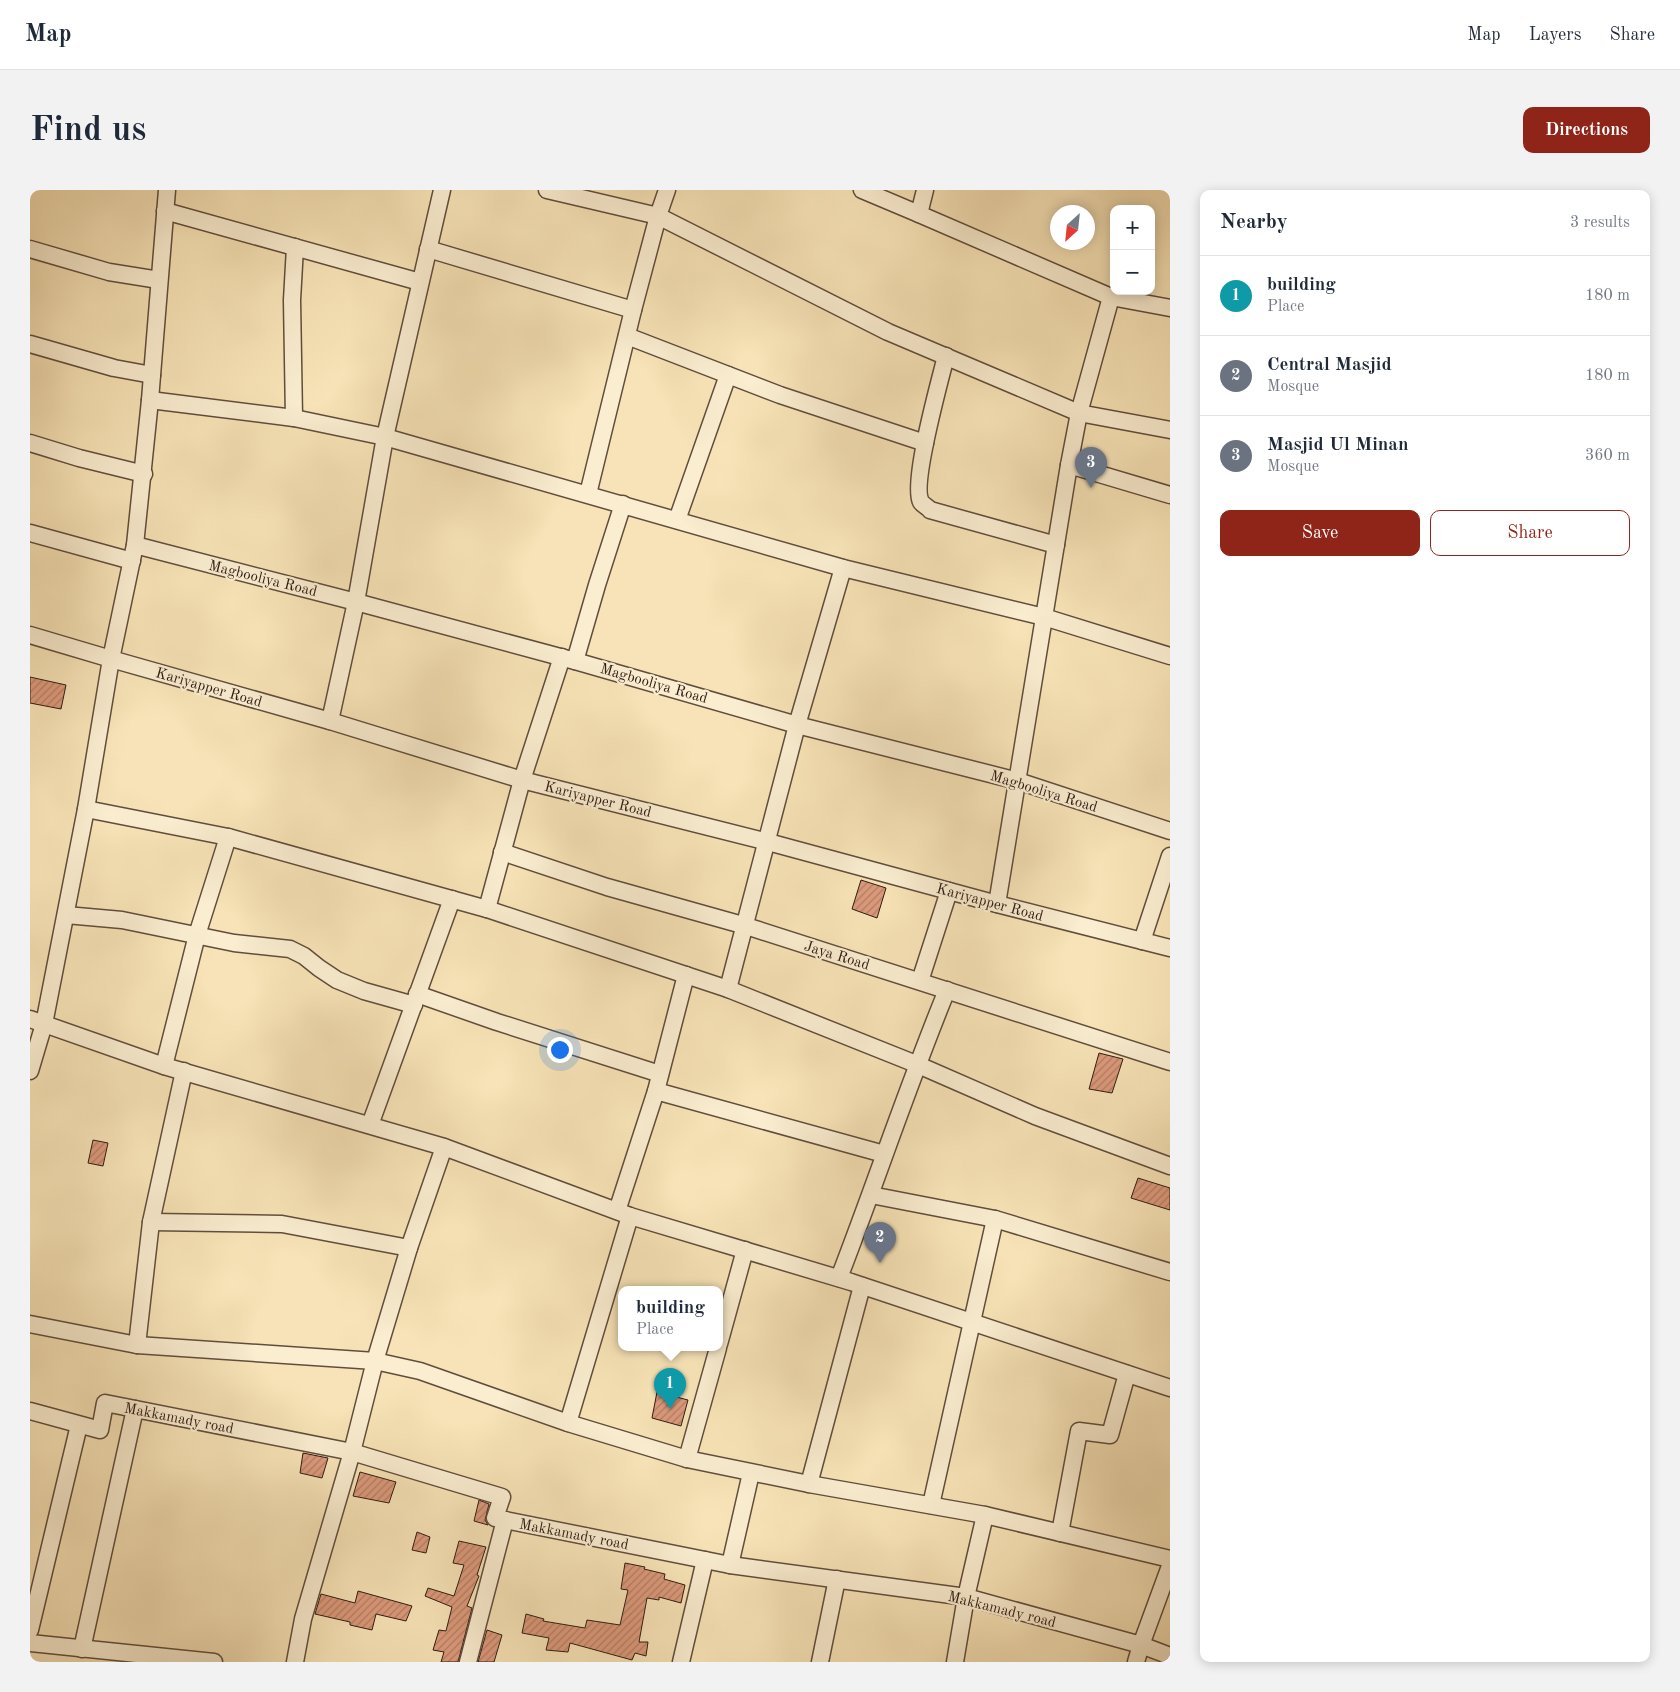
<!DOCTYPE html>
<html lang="en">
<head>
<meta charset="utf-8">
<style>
  :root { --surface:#fff; --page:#f2f2f3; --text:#1f2937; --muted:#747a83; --line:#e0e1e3; --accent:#8f2418 }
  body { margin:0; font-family:"Old Standard TT",serif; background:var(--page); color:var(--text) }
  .controls { position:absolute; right:15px; top:15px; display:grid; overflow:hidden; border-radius:10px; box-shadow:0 2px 12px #0003 }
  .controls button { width:45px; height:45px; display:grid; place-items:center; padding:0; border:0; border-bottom:1px solid var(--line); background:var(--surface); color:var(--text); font:25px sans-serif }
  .compass { position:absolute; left:1020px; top:15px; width:45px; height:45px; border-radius:50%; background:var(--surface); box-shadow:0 2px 12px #0003; rotate:207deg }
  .you { position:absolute; left:529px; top:859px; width:18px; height:18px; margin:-12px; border:4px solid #fff; border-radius:50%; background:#1a73e8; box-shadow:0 0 0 8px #1a73e833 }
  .badge { display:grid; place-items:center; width:32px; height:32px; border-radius:50%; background:var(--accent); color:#fff; font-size:16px; font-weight:700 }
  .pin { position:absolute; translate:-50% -41px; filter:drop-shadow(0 1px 2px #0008) }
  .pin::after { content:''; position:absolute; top:26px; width:18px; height:15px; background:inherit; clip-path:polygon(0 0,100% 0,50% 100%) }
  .popup { position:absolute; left:588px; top:1096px; width:105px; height:65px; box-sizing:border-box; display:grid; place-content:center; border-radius:10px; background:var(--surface); filter:drop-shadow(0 1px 4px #0005); font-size:16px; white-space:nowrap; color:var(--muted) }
  .popup b { font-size:19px; color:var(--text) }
  .popup::after { content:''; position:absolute; left:50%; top:100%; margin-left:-10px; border:10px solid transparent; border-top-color:var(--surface) }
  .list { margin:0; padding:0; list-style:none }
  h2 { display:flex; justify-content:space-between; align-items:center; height:65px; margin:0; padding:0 20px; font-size:21px }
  h2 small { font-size:16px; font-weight:400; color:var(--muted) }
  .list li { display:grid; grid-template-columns:32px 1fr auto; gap:15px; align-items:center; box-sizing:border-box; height:80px; padding:0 20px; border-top:1px solid var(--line) }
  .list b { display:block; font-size:19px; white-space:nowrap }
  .list p { margin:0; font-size:16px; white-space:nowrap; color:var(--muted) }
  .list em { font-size:16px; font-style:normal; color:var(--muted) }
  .actions { display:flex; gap:10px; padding:15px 20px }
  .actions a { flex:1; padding:11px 0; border:1px solid var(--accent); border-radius:10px; text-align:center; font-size:18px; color:var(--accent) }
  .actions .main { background:var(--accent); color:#fff }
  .map { position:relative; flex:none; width:1140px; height:1472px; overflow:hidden; border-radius:10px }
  header { display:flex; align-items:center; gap:30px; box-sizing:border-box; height:70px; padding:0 25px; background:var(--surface); border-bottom:1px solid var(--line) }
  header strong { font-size:24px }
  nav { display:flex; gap:28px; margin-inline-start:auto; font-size:18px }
  .intro { display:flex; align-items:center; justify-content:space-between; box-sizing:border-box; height:120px; padding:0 30px }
  h1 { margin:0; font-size:35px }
  .button { padding:12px 22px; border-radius:10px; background:var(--accent); color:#fff; font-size:18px; font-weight:700 }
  main { display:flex; gap:30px; padding:0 30px }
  aside { flex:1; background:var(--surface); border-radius:10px; box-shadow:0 2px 12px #0003 }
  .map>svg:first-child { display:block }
  .building { fill:url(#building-hatch); stroke:#2f1b14 }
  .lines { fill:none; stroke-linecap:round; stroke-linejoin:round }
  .street-casing { stroke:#614d3d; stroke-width:19 }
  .street { stroke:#faedd0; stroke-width:16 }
  .labels { text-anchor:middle; stroke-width:4.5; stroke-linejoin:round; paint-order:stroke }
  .street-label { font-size:15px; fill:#2f1b14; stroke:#faedd0 }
</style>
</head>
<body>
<header>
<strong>Map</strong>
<nav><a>Map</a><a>Layers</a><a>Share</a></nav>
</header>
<div class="intro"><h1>Find us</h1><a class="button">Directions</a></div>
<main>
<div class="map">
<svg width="1140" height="1472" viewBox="0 0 1140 1472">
  <defs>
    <pattern id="building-hatch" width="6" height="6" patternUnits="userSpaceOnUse" patternTransform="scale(1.25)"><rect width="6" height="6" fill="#dc9a7c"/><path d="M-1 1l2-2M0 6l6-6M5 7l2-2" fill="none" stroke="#b37d64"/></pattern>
  </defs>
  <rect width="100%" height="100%" fill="#f7e3b7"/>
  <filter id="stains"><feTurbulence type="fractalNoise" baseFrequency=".004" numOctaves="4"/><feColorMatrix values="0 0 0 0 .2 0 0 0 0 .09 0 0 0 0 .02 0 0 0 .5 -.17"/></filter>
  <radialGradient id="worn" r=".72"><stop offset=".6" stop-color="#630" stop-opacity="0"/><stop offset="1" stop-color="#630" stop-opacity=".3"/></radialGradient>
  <!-- building -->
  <g class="building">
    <polygon points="0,487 36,495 31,519 0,513"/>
    <polygon points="831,690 856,698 847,728 822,719"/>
    <polygon points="1069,863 1093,869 1082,903 1059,899"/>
    <polygon points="63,950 78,953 73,976 58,973"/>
    <polygon points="1108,988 1140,998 1140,1020 1101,1008"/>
    <polygon points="627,1202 658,1210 651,1236 622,1228"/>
    <polygon points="273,1263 298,1268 292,1288 270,1283"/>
    <polygon points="330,1282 366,1292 359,1313 323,1306"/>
    <polygon points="449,1310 459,1314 455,1330 458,1335 444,1331"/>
    <polygon points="387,1342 400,1347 396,1363 382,1360"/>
    <polygon points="429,1351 456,1357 447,1385 449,1386 437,1416 442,1418 428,1472 411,1472 414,1462 403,1460 409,1440 416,1441 422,1417 395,1406 398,1398 424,1406 434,1375 423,1373"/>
    <polygon points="595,1373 615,1377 614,1379 635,1384 634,1389 655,1395 651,1413 629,1407 629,1410 617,1408 609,1452 618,1452 616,1466 605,1463 602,1470 540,1453 538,1462 516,1460 519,1448 492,1443 496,1424 514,1429 513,1431 555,1438 557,1430 590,1435 598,1400 591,1399"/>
    <polygon points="328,1401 382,1416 376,1431 346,1424 342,1440 320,1435 320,1432 285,1424 291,1404 325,1413"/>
    <polygon points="457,1440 472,1445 464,1472 448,1472"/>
  </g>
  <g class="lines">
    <!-- street casing -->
    <g class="street-casing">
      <g id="street">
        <polyline points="517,0 628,26 858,142 1049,223 1039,275 1140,305"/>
        <polyline points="832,0 889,24 895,0"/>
        <polyline points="135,21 390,92"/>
        <polyline points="889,24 1081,107 1140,118"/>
        <polyline points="0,59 79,82 129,90"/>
        <polyline points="398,59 603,120"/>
        <polyline points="1081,107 1049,223 1140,240"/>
        <polyline points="597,146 750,205 895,253"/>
        <polyline points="0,154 84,178 122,185"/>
        <path d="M916,166C910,190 881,294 891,312C893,315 898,317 900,320L1026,355"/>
        <polyline points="120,210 264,228 355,247 813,378 1014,427 1140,466"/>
        <polyline points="264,228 262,110 265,57"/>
        <polyline points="0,253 49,268 114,284"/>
        <polyline points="558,304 603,120 628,26 637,0"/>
        <polyline points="647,330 698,185"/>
        <polyline points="0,343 102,371"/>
        <polyline points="105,355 326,412 545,471 767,535 988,591 1140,641"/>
        <polyline points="0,445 81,469 300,531 492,590 738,652 967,714 1140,758"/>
        <polyline points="545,471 567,395 593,314"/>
        <polyline points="300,531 326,412 355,247 412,0"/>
        <polyline points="56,619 198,647 457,719 698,799 886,874 1005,926 1140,976"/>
        <polyline points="472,662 577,697 716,736 1140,872"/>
        <polyline points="967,714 1039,275"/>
        <polyline points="457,719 492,590 532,467"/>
        <polyline points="36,725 92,730 204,753 260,759 274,766 289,778 307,790 334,801 384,815"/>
        <polyline points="1112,751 1140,666"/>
        <polyline points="656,785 626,901 854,964"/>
        <polyline points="890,791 919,701"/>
        <polyline points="698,799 767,535 813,378"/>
        <polyline points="387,804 467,832 630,884"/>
        <polyline points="0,829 134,876 414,957 600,1026 821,1092 1140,1198"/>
        <polyline points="134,876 167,745 198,647"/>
        <polyline points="0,881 14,834 56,619 81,469 105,355 120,210 137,0"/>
        <polyline points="340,935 422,709"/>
        <polyline points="841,1005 965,1029 1140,1082"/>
        <polyline points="587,1021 626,901"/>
        <polyline points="121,1032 252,1034 379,1058"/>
        <path d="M809,1088C846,992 878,895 917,800"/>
        <polyline points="0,1134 107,1155 345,1171 390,1181 538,1233 657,1269 779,1294 955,1325 1140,1369"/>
        <polyline points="689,1154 715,1060"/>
        <polyline points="107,1155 121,1032 154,881"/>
        <polyline points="0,1221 70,1240 75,1213 322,1262 472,1307 465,1328 700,1375 936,1407 1111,1455 1140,1466"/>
        <polyline points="538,1233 600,1026"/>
        <polyline points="657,1269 688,1158"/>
        <polyline points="779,1294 832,1096"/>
        <polyline points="901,1315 965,1029"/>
        <polyline points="1030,1343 1049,1241 1080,1245 1097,1184"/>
        <polyline points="700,1375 721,1283"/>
        <polyline points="0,1440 49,1235"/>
        <polyline points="0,1453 184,1472"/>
        <polyline points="52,1459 105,1219"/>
        <polyline points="265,1472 273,1429 322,1262 345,1171 379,1058 414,957"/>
        <polyline points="438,1472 475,1330"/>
        <polyline points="651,1472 675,1370"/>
        <polyline points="790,1472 807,1389"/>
        <polyline points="925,1472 936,1407 955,1325"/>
        <polyline points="1106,1472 1111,1455 1140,1376"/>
      </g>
    </g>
    <!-- street -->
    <use href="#street" class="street"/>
  </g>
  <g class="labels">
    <!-- street labels -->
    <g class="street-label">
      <text transform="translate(233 388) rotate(14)" y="5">Magbooliya Road</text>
      <text transform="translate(624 493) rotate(16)" y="5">Magbooliya Road</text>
      <text transform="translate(179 497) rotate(16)" y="5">Kariyapper Road</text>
      <text transform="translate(1014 601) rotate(17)" y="5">Magbooliya Road</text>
      <text transform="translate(568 609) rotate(14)" y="5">Kariyapper Road</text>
      <text transform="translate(960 712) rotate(15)" y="5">Kariyapper Road</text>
      <text transform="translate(807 765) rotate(17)" y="5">Jaya Road</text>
      <text transform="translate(149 1228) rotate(11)" y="5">Makkamady road</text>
      <text transform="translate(544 1344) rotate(11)" y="5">Makkamady road</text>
      <text transform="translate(972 1419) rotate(14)" y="5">Makkamady road</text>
    </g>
  </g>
  <rect width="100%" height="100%" filter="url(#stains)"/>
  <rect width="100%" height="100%" fill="url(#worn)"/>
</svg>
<div class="controls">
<button>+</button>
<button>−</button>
</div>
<svg class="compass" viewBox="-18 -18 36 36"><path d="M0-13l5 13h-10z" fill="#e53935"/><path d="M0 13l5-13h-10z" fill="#747a83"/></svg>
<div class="you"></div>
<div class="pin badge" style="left:640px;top:1219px;background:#0f9aa8">1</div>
<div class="popup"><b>building</b>Place</div>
<div class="pin badge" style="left:850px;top:1073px;background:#6b7280">2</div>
<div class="pin badge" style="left:1061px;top:298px;background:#6b7280">3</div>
</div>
<aside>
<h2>Nearby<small>3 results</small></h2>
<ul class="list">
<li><span class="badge" style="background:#0f9aa8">1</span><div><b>building</b><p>Place</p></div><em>180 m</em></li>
<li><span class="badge" style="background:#6b7280">2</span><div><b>Central Masjid</b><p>Mosque</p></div><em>180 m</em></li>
<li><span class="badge" style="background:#6b7280">3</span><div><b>Masjid Ul Minan</b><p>Mosque</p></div><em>360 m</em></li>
</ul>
<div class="actions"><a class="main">Save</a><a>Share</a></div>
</aside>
</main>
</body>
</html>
